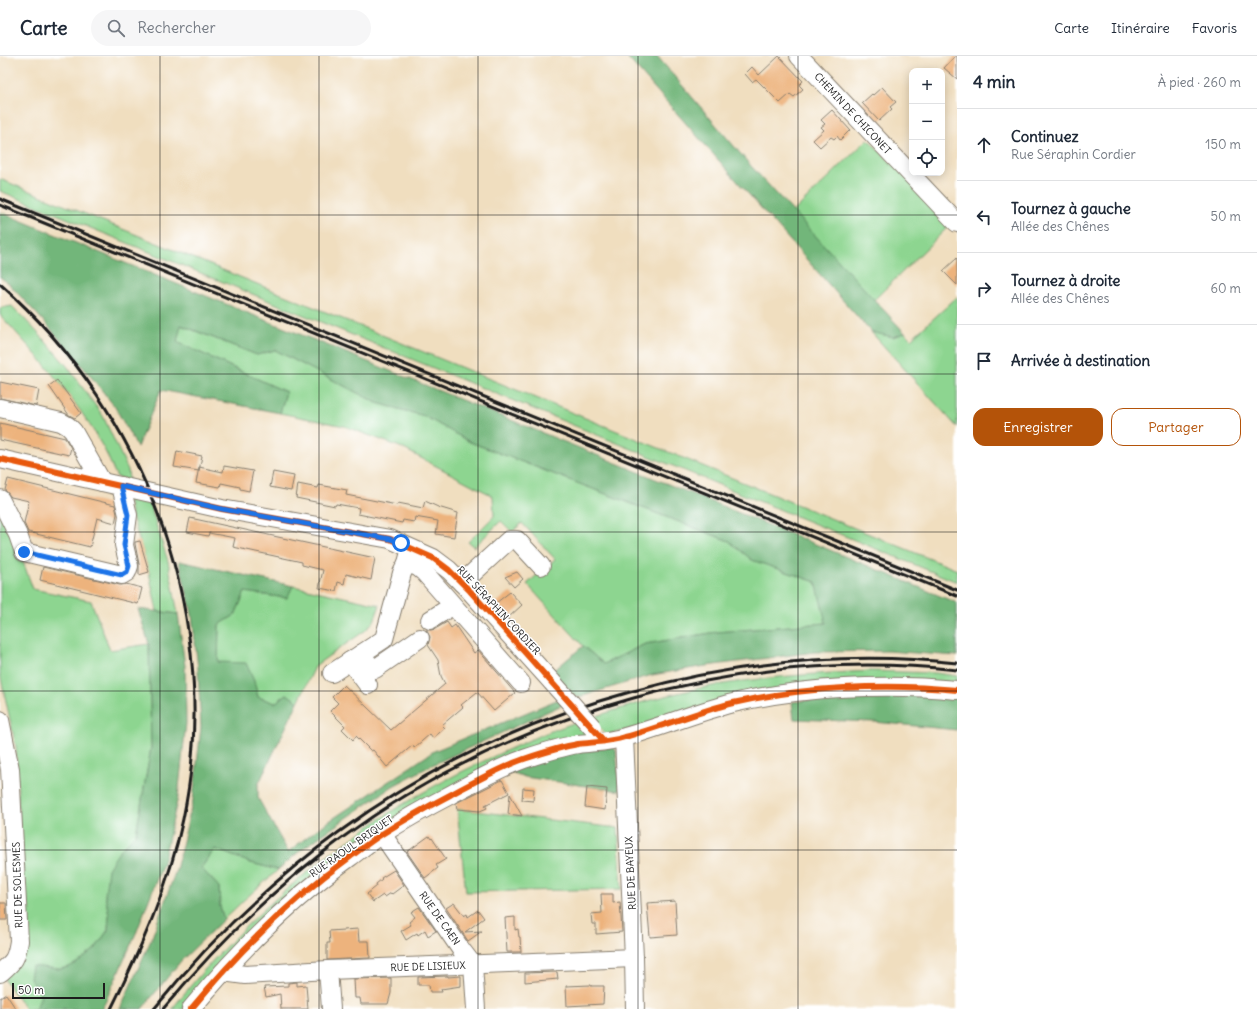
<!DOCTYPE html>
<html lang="fr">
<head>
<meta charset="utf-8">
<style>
  :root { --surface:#fff; --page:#f6f6f7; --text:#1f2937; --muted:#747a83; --line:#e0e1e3; --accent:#b45309 }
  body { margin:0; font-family:Delius,sans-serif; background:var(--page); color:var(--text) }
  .controls { position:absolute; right:12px; top:12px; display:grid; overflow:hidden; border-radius:8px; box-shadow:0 2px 10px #0003 }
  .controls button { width:36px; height:36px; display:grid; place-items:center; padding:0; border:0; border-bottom:1px solid var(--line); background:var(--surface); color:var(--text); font:20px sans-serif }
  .scale { position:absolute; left:12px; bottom:10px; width:93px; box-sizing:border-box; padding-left:4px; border:2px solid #1c1c1c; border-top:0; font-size:11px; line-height:14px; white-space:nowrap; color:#1c1c1c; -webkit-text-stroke:3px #fff; paint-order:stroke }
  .stop { position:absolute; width:12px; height:12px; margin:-9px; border:3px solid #1a73e8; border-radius:50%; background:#fff }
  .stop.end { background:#1a73e8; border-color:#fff; box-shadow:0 1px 4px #0008 }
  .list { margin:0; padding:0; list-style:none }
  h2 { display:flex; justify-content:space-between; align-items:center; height:52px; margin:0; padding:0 16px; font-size:17px }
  h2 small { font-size:13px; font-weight:400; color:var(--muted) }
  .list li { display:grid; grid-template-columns:26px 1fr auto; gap:12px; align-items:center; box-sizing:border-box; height:72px; padding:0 16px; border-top:1px solid var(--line) }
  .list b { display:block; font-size:15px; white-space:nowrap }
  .list p { margin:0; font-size:13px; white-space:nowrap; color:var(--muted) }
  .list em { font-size:13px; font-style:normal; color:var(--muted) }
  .actions { display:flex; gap:8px; padding:12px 16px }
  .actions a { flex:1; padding:9px 0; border:1px solid var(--accent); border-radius:12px; text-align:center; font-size:14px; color:var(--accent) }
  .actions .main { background:var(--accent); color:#fff }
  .icon { flex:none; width:22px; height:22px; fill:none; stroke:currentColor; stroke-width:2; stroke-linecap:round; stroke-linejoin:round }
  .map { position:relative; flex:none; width:957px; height:953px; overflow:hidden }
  header { display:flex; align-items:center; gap:24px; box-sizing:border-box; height:56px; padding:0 20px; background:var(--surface); border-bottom:1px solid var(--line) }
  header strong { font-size:19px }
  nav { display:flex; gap:22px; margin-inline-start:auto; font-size:14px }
  .search { width:280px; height:36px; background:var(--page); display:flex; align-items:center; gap:10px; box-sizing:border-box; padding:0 14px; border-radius:22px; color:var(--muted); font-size:15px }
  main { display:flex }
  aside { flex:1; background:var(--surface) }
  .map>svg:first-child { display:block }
  .green { fill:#8dd590; stroke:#547856 }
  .forest { fill:#72b67a; stroke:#47694b }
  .building { fill:#edb37d }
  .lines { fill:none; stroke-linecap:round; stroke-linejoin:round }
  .minor-casing { stroke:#867d6e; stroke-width:20 }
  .minor { stroke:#fff; stroke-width:18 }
  .rail { stroke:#1c1c1c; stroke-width:3 }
  .minor-bridge-casing { stroke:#867d6e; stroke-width:20; stroke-linecap:butt }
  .minor-bridge { stroke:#fff; stroke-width:18 }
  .cycleway-casing { stroke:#fff; stroke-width:8 }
  .cycleway { stroke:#e8590c; stroke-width:6 }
  .route { stroke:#1a73e8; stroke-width:5 }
  .grid { fill:none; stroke:#1c1c1c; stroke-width:1; stroke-opacity:0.55 }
  .labels { text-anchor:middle; stroke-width:3; stroke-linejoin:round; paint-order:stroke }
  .street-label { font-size:10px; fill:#1c1c1c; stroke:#fff }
</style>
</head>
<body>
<header>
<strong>Carte</strong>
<div class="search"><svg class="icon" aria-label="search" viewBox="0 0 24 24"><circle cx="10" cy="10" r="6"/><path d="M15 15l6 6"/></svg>Rechercher</div>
<nav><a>Carte</a><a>Itinéraire</a><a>Favoris</a></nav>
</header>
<main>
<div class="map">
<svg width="957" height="953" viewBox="0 0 957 953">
  <rect width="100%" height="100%" fill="#fff"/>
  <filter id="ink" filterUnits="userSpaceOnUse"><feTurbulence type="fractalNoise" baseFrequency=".025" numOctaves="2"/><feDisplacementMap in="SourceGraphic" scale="8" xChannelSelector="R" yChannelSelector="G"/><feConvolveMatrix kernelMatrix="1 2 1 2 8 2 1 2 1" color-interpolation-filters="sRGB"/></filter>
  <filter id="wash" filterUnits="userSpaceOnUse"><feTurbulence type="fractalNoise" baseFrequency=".012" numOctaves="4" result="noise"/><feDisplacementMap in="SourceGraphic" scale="16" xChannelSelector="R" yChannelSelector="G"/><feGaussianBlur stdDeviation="0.9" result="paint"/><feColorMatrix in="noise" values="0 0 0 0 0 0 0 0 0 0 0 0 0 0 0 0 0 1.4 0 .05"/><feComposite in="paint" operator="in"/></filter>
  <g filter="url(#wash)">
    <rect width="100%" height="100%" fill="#f0debf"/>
    <!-- green -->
    <g class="green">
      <polygon points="868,83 951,168 874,244 793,156"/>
      <polygon points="0,123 950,511 957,514 957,526 0,135"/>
      <polygon points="957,241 957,371 871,276 893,281 905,277 911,283"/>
      <path d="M12,250L38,277L67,310L103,360L128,414L129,424L117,421C112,412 109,402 104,393C77,343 38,300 0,259V252Z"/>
      <polygon points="180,269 257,299 275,294 377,347 424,360 470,386 729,485 752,504 816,526 827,567 717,576 645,588 604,608 583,590 527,528 555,503 522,467 512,476 501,465 474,491 468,486 494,460 493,440 400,391 344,370 280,357 286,336 177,286"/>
      <polygon points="127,438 148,443 168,505 178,558 157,555 149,516 131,457"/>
      <polygon points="0,455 18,492 33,533 91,545 110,594 149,588 151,692 136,778 120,794 105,839 109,859 108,874 95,893 80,905 70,911 71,953 26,953 4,923 24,891 16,691 0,618"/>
      <polygon points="293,530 380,549 374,565 366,574 316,609 298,646 287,638 275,647 258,641 254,625 218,607 219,569 235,559 245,536 286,542"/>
      <path d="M871,615L936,617L957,620V628L841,627L606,679L590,662C619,653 648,644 678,637C741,622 806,618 871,615Z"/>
      <path d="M579,665L593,681L546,691L366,784L183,953H172C223,887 286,829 354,781C405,743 464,713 523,687C541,678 560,672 579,665Z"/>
      <polygon points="457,753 618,772 622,833 466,836"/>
      <polygon points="215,793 251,807 278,814 245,843 224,863 220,851 219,831 201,812"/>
    </g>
    <!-- forest -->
    <g class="forest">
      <polygon points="626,0 657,0 751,110 905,277 893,281 871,276"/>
      <polygon points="0,156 825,492 957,547 957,600 888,595 815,596 706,610 652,619 576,642 552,616 583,590 604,608 645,588 717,576 826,567 816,526 752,504 729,485 470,386 424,360 377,347 275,294 257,299 181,269 177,286 286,336 280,357 161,334 137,391 115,351 88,317 49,271 8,227 0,221"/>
      <polygon points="179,505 293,530 287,542 245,536 235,559 219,569 218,606 246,607 254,625 258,641 275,647 287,638 298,646 258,729 258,742 288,796 316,774 434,695 559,643 564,648 432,709 393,730 302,793 278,814 251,807 215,793 201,812 219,831 220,851 224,863 180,906 142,953 120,953 151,884 176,814 193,744 201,671 198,613 192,558"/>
      <polygon points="138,553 178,558 185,610 186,667 178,741 163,807 137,875 102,953 36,953 41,939 30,922 32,910 59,913 69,911 80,905 95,893 108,874 109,859 105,839 108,813 120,794 136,778 151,692 149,588"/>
      <polygon points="924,637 957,640 957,674 874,666 794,663 792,646 845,640"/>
      <polygon points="613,691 616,694 620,735 525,721 508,715 550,697"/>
    </g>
    <g id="blocks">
      <!-- building -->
      <g class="building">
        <polygon points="779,0 803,25 799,29 803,33 794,41 790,38 780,47 756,23 752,26 745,18 752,11 759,19"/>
        <polygon points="955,0 957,0 957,23 944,12"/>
        <polygon points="882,31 896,46 890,51 892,53 879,65 862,47 872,38 873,39"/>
        <polygon points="832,54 850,74 840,84 837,80 834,83 831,81 820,91 813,84 824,74 821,71 825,68 821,64"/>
        <polygon points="957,202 957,229 943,215"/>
        <polygon points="57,324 81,357 75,362 69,359 49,330"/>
        <polygon points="0,326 39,334 36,350 0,342"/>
        <polygon points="0,367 65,382 71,392 69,399 0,384"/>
        <polygon points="177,395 202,400 199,415 174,411"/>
        <polygon points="224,410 253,415 249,435 240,433 240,431 221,427 220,431 196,427 199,411 223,416"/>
        <polygon points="273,416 294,420 291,435 270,431"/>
        <polygon points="8,423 115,449 117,458 115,467 97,462 90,491 28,476 24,467 29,445 11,441 5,434"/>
        <polygon points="298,428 318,432 319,429 347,434 346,439 397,449 398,447 423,452 425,445 438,451 458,457 454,481 436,478 438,465 415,461 414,466 403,464 402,467 358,458 359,452 336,448 335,450 296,442"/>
        <polygon points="190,462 375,502 371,524 346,518 344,528 338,526 336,535 319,532 323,514 302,509 302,506 233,491 235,482 209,477 208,480 187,476"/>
        <polygon points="140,485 149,516 139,519 139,508 135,488 135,486"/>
        <polygon points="43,511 120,529 126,528 142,532 138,548 40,524"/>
        <polygon points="517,516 523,523 514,531 505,521"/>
        <polygon points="510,536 522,549 509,561 496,547"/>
        <polygon points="447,566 451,572 455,569 474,597 478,594 515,637 494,655 477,636 461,649 463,651 442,669 445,672 433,682 430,678 414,692 413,689 387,711 373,694 371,695 356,680 353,684 342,673 345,670 330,655 338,647 332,641 344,629 391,674 445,628 441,620 438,604 428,589 430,581 426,574 431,574 435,573"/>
        <polygon points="502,724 509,737 485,749 487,752 480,755 457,753 456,747"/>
        <polygon points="587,731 607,733 605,754 585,751"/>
        <polygon points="523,732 534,733 533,745 522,744"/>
        <polygon points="510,738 522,760 508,758"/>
        <polygon points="429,780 431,783 432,782 446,803 436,809 438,812 425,822 407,796"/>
        <polygon points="394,814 404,829 392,838 391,837 385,841 383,839 373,846 367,838 377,830 376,828 382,823 381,822"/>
        <polygon points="601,838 613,838 613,847 620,846 622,876 596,878 596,868 592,868 591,858 602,857"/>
        <polygon points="675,845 677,879 650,881 647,847"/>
        <polygon points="0,847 6,847 7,864 0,864"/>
        <polygon points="454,847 464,860 467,858 468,861 478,854 484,862 465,876 482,875 468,885 446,852"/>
        <polygon points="419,851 436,875 428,880 425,874 418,879 417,877 406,884 401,875 411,869 409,866 415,861 411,856"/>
        <polygon points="515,861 515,874 518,873 519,881 520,881 521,896 507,896 505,862"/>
        <polygon points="358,873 359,885 369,885 370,902 327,904 327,887 330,887 329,875"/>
        <polygon points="557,916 558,923 525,926 525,917"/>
        <polygon points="448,920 448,921 461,920 461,930 441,933 442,936 430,936 429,929 418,929 418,921"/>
        <polygon points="391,922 391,937 388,948 361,948 360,942 355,942 354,923"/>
        <polygon points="297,926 297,930 306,929 308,953 281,953 280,938 266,941 264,931 288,930 288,927"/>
        <polygon points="591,929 591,930 604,930 603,948 567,950 566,930"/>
        <polygon points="6,938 16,953 0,953 0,942"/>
      </g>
    </g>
  </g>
  <g filter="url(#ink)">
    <use href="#blocks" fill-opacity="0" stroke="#867d6e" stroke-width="1"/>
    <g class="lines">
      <!-- minor casing -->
      <g class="minor-casing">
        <g id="minor">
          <polyline points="799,0 957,167"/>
          <polyline points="0,352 61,366 68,370 73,375 102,426"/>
          <polyline points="0,403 222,453 390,483 433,502 449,514 470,535 552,626"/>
          <polyline points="0,443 18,479 24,496 122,519 127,516 129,510 124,489 128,459 121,430"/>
          <polyline points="407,507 418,511 424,516 521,627"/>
          <polyline points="462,527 509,484 517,484 541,510"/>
          <polyline points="430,564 452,550"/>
          <polyline points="361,598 372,612 375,613 420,582"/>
          <polyline points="350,605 368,629"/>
          <polyline points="332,617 384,583 402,517 407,507 410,496"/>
          <path d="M0,664L10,713L19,885C16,904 14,905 0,917"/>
          <polyline points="624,682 634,902 635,953"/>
          <polyline points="382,778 460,892 473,909 476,953"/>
          <polyline points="328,914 331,953"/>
          <polyline points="223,916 245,919 328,914 634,902"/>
          <path d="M191,953C238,896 290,844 350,801C361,793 371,785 382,778C404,764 427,751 450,739C474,726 498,712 524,703C542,697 560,691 578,688C594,686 610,686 625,681C662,671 696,656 733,647C803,631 885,627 957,634"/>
        </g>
      </g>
      <!-- minor -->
      <use href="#minor" class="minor"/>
      <!-- rail -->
      <g class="rail">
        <polyline points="0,143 957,534"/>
        <polyline points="0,149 957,540"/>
        <path d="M0,228C149,358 224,569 183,763C169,830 141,892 111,953"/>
        <path d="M154,953C208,886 269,827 339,776C512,649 743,584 957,607"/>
        <path d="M163,953C216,889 275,831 342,782C514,656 745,590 957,614"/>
      </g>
      <!-- minor-bridge casing -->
      <g class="minor-bridge-casing">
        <polyline id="minor-bridge" points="552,626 592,671"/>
      </g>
      <!-- minor-bridge -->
      <use href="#minor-bridge" class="minor-bridge"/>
      <!-- cycleway casing -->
      <g class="cycleway-casing">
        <g id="cycleway">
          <polyline points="0,403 222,453 390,483 433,502 449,514 470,535 604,685"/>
          <path d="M191,953C238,896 290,844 350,801C361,793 371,785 382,778C404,764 427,751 450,739C474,726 498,712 524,703C542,697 560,691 578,688C594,686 610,686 625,681C662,671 696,656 733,647C803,631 885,627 957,634"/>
        </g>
      </g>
      <!-- cycleway -->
      <use href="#cycleway" class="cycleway"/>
    </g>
  </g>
  <g class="lines" filter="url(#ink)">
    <!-- route -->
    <polyline class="route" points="24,496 122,519 127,516 129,510 124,489 128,459 121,430 222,453 390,483 401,487"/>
  </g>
  <!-- grid -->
  <path class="grid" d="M160,0V953M319,0V953M478,0V953M638,0V953M798,0V953M0,159H957M0,318H957M0,476H957M0,635H957M0,794H957"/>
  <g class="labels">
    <!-- street labels -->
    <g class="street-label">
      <text transform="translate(853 57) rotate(47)" y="4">CHEMIN DE CHICONET</text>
      <text transform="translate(499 554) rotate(47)" y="4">RUE SÉRAPHIN CORDIER</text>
      <text transform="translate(351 790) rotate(-35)" y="4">RUE RAOUL BRIQUET</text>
      <text transform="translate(630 817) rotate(-93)" y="4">RUE DE BAYEUX</text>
      <text transform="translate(17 829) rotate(-92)" y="4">RUE DE SOLESMES</text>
      <text transform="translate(440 862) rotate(55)" y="4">RUE DE CAEN</text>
      <text transform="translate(428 910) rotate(-2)" y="4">RUE DE LISIEUX</text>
    </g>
  </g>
</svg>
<div class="controls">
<button>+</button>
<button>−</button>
<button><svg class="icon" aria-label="locate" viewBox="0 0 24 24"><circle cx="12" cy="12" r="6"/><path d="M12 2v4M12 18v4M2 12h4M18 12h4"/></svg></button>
</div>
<div class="scale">50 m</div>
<div class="stop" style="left:401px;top:487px"></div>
<div class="stop end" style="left:24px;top:496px"></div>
</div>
<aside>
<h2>4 min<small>À pied · 260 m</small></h2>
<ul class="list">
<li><svg class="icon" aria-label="ahead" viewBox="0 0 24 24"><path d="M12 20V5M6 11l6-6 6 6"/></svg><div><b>Continuez</b><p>Rue Séraphin Cordier</p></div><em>150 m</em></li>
<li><svg class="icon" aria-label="left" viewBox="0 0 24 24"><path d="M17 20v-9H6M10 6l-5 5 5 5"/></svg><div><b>Tournez à gauche</b><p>Allée des Chênes</p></div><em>50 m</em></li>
<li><svg class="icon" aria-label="right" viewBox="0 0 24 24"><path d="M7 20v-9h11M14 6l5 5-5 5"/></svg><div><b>Tournez à droite</b><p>Allée des Chênes</p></div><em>60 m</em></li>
<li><svg class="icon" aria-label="arrive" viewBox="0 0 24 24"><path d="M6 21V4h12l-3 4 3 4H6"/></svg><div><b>Arrivée à destination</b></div></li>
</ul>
<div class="actions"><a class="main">Enregistrer</a><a>Partager</a></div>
</aside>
</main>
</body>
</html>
